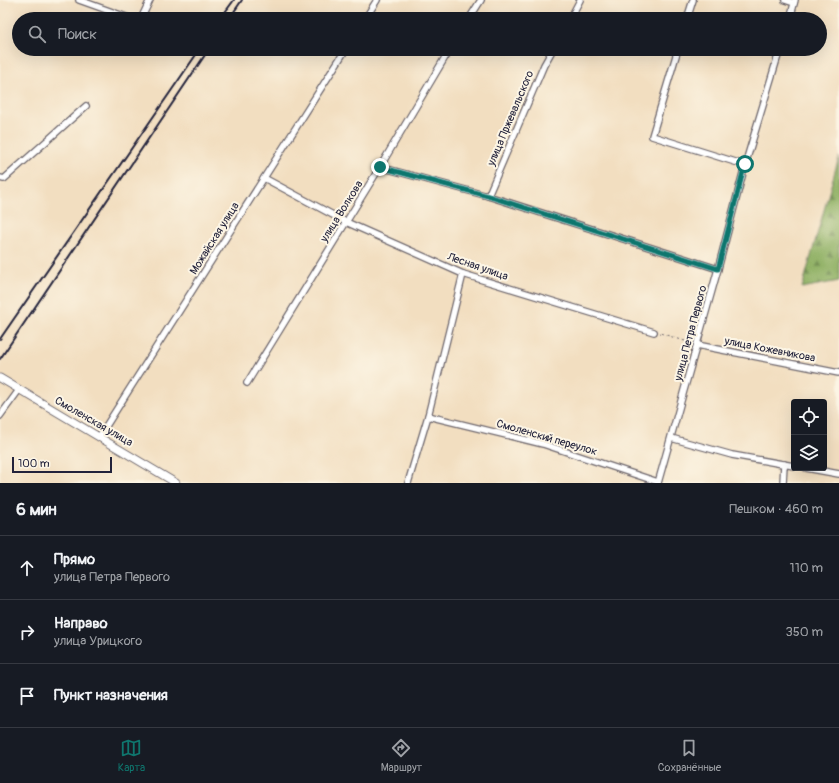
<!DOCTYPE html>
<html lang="ru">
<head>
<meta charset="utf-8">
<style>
  :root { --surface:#171b24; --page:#242831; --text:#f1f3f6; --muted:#9ea1a6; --line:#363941; --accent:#0f766e }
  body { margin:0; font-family:Pangolin,sans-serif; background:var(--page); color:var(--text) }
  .controls { position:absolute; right:12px; bottom:12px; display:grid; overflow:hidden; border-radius:4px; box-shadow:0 4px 16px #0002 }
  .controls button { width:36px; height:36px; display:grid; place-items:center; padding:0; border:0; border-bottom:1px solid var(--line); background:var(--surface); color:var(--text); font:20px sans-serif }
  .scale { position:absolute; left:12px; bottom:10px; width:100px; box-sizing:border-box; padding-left:4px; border:2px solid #22223b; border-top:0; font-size:11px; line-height:14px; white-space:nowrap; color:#22223b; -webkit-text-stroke:3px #fcf5e5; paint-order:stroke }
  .stop { position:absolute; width:12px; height:12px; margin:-9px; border:3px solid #0f766e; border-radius:50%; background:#fff }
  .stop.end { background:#0f766e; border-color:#fff; box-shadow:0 1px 4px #0008 }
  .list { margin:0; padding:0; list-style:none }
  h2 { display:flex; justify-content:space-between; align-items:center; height:52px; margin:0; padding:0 16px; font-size:17px }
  h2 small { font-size:13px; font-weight:400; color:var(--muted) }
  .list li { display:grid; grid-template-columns:26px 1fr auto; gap:12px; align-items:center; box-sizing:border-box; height:64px; padding:0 16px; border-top:1px solid var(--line) }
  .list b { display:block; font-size:15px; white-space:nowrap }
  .list p { margin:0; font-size:13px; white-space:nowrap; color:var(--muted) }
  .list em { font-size:13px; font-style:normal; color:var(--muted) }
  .icon { flex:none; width:22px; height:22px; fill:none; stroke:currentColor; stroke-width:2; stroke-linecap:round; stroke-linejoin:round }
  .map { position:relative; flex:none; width:839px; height:483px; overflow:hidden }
  .search { position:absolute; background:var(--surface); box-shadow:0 4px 16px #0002; left:12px; right:12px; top:12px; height:44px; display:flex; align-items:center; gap:10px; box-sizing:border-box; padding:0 14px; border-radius:22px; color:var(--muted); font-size:15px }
  .sheet { height:244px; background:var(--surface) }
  nav { display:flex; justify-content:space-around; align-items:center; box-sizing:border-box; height:56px; border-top:1px solid var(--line); background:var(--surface); font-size:11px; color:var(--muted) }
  nav a { display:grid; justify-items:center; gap:2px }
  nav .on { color:var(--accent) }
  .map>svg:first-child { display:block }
  .forest { fill:url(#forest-firs); stroke:#596a50 }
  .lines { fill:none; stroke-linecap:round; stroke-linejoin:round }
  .minor-casing { stroke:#6b646a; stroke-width:8 }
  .tertiary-casing { stroke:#6b646a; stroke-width:9 }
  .path { stroke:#6b646a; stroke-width:1; stroke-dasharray:3 3; stroke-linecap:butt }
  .minor { stroke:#fff; stroke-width:5.5 }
  .tertiary { stroke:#fff; stroke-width:7 }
  .rail { stroke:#22223b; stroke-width:2 }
  .route { stroke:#0f766e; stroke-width:5 }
  .labels { text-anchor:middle; stroke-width:4; stroke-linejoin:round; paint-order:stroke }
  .street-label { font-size:11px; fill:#22223b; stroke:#fcf5e5 }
</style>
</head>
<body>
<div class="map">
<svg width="839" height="483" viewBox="0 0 839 483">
  <defs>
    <pattern id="forest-firs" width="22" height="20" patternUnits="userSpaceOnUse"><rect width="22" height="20" fill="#90b165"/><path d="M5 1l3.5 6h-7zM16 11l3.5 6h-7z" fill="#759054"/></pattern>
  </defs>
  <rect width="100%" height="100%" fill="#fcf5e5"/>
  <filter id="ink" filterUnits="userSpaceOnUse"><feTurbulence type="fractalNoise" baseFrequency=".025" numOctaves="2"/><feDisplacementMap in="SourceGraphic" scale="8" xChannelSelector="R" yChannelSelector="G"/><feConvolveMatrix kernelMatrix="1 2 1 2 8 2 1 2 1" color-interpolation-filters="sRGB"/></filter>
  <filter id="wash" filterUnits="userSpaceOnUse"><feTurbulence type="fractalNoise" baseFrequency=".012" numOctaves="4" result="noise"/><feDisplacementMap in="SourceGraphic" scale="16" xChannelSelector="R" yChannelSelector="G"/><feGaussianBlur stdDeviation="0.9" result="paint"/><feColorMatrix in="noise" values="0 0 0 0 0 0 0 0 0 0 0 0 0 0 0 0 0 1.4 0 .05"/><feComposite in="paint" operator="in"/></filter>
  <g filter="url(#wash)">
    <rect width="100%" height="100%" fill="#f2dec0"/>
    <!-- forest -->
    <polygon class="forest" points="839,157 839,281 802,288"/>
  </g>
  <g filter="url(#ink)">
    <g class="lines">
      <!-- minor casing -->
      <g class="minor-casing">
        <g id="minor">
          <polyline points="79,0 132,19"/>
          <polyline points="785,0 794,3"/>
          <polyline points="141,19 150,0"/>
          <polyline points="365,19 377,0"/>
          <polyline points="469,19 481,0"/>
          <polyline points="570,19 580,0"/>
          <polyline points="687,19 693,0"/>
          <polyline points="790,19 795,0"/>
          <polyline points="678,49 652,136 745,165"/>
          <polyline points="380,167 488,196 718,269"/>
          <polyline points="0,178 4,179 86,106"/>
          <polyline points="264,178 346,222 463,274 654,332"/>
          <polyline points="488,196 544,65 553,49"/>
          <polyline points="697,345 839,373"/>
          <polyline points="247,383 380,167 450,49"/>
          <polyline points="0,416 19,390"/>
          <polyline points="428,416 543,444 658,482"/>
          <polyline points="99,437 346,49"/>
          <polyline points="671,438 732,455 794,466"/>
          <polyline points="806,468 839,474"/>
          <polyline points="408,483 428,416 463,274"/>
          <polyline points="658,483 718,269 745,165 780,49"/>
          <polyline points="783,483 784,464"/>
        </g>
      </g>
      <!-- tertiary casing -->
      <g class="tertiary-casing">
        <polyline id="tertiary" points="0,378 176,483"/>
      </g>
      <!-- path -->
      <polyline class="path" points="660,333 691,343"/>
      <!-- minor -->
      <use href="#minor" class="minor"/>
      <!-- tertiary -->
      <use href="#tertiary" class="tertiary"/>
      <!-- rail -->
      <g class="rail">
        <polyline points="220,19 234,0"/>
        <polyline points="229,19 242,0"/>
        <polyline points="0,339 200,49"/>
        <polyline points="0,359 209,49"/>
      </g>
    </g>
  </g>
  <g class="lines" filter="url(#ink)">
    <!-- route -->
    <polyline class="route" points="380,167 488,196 718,269 745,164"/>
  </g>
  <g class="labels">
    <!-- street labels -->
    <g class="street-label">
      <text transform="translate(510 118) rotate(-67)" y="4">улица Пржевальского</text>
      <text transform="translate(341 211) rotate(-58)" y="4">улица Волкова</text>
      <text transform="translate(214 238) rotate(-58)" y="4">Можайская улица</text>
      <text transform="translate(478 266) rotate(19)" y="4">Лесная улица</text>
      <text transform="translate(690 333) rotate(-75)" y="4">улица Петра Первого</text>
      <text transform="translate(770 349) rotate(11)" y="4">улица Кожевникова</text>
      <text transform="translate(94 421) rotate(30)" y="4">Смоленская улица</text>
      <text transform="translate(547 437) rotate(16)" y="4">Смоленский переулок</text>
    </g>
  </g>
</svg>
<div class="controls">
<button><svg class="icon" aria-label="locate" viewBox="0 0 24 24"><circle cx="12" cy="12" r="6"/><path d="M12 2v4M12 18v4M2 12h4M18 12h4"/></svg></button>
<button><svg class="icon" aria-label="layers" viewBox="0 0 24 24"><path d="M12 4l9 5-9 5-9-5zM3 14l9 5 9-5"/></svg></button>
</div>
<div class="scale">100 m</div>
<div class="stop" style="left:745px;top:164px"></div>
<div class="stop end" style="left:380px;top:167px"></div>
<div class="search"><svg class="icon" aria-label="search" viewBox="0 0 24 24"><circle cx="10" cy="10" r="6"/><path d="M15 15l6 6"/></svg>Поиск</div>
</div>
<section class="sheet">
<h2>6 мин<small>Пешком · 460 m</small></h2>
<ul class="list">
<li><svg class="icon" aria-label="ahead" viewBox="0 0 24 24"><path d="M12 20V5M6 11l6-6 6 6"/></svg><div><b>Прямо</b><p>улица Петра Первого</p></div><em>110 m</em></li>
<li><svg class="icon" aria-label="right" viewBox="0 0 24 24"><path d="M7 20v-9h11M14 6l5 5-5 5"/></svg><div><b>Направо</b><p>улица Урицкого</p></div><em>350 m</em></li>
<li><svg class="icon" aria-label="arrive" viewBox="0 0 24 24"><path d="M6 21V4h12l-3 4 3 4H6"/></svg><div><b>Пункт назначения</b></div></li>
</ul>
</section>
<nav>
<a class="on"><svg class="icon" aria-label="map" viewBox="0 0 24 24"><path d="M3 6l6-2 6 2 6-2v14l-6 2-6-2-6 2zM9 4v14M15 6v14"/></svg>Карта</a>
<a><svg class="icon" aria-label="directions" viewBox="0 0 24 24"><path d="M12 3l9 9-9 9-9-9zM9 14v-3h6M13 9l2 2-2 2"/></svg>Маршрут</a>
<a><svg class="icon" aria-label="saved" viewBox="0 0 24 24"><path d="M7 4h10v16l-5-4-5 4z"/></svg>Сохранённые</a>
</nav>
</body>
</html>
